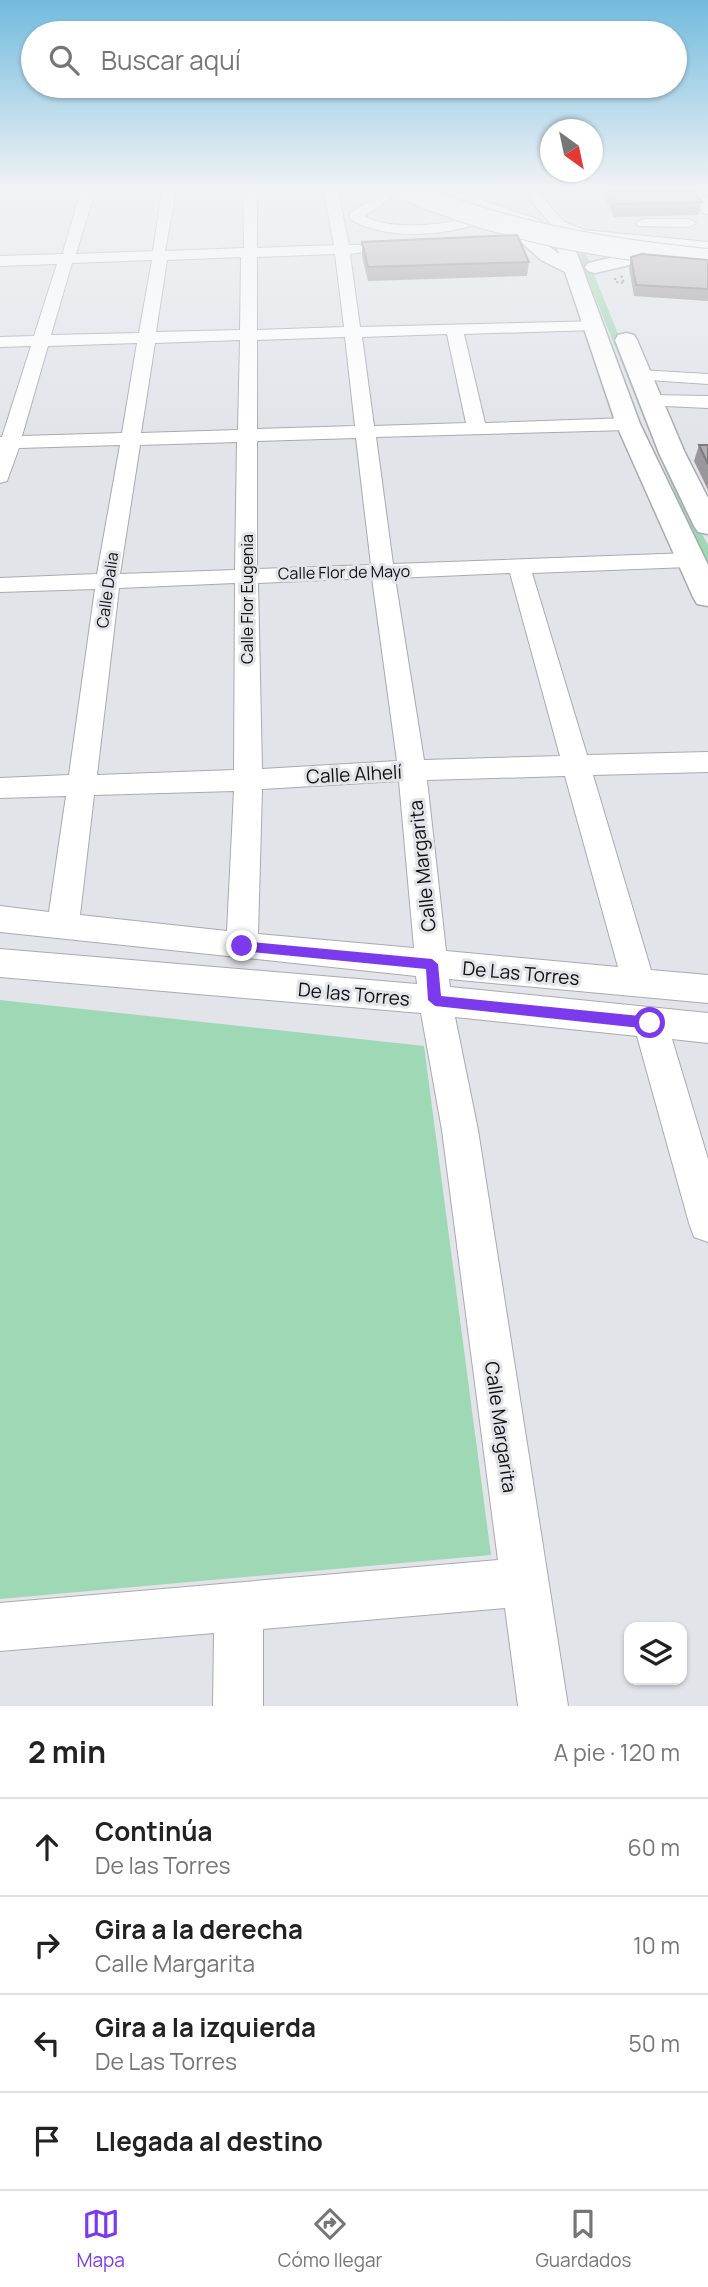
<!DOCTYPE html>
<html lang="es">
<head>
<meta charset="utf-8">
<style>
  :root { --surface:#fff; --page:#f2f2f2; --text:#222; --muted:#767676; --line:#e0e0e0; --accent:#7c3aed }
  body { margin:0; font-family:Manrope,sans-serif; background:var(--page); color:var(--text) }
  .controls { position:absolute; right:21px; bottom:21px; display:grid; overflow:hidden; border-radius:14px; box-shadow:0 2px 5px #0004 }
  .controls button { width:63px; height:63px; display:grid; place-items:center; padding:0; border:0; border-bottom:2px solid var(--line); background:var(--surface); color:var(--text); font:35px sans-serif }
  .compass { position:absolute; left:540px; top:119px; width:63px; height:63px; border-radius:50%; background:var(--surface); box-shadow:0 2px 5px #0004; rotate:147deg }
  .stop { position:absolute; width:21px; height:21px; margin:-16px; border:5px solid #7c3aed; border-radius:50%; background:#fff }
  .stop.end { background:#7c3aed; border-color:#fff; box-shadow:0 2px 7px #0008 }
  .list { margin:0; padding:0; list-style:none }
  h2 { display:flex; justify-content:space-between; align-items:center; height:91px; margin:0; padding:0 28px; font-size:30px }
  h2 small { font-size:23px; font-weight:400; color:var(--muted) }
  .list li { display:grid; grid-template-columns:46px 1fr auto; gap:21px; align-items:center; box-sizing:border-box; height:98px; padding:0 28px; border-top:2px solid var(--line) }
  .list b { display:block; font-size:26px; white-space:nowrap }
  .list p { margin:0; font-size:23px; white-space:nowrap; color:var(--muted) }
  .list em { font-size:23px; font-style:normal; color:var(--muted) }
  .icon { flex:none; width:38px; height:38px; fill:none; stroke:currentColor; stroke-width:2; stroke-linecap:round; stroke-linejoin:round }
  .map { position:relative; flex:none; width:708px; height:1706px; overflow:hidden }
  .search { position:absolute; background:var(--surface); box-shadow:0 2px 5px #0004; left:21px; right:21px; top:21px; height:77px; display:flex; align-items:center; gap:18px; box-sizing:border-box; padding:0 24px; border-radius:38px; color:var(--muted); font-size:26px }
  .sheet { height:483px; background:var(--surface) }
  nav { display:flex; justify-content:space-around; align-items:center; box-sizing:border-box; height:98px; border-top:2px solid var(--line); background:var(--surface); font-size:19px; color:var(--muted) }
  nav a { display:grid; justify-items:center; gap:4px }
  nav .on { color:var(--accent) }
  .map>svg:first-child { display:block }
  .green { fill:#9fd8b4 }
  .lines { fill:none; stroke-linecap:round; stroke-linejoin:round }
  .minor-casing { stroke:#a9aab0; stroke-width:2 }
  .major-casing { stroke:#a9aab0; stroke-width:3 }
  .path { stroke:#828387; stroke-width:2; stroke-dasharray:2 2.5; stroke-linecap:butt }
  .minor { fill:#fff; fill-rule:evenodd }
  .major { fill:#fff; fill-rule:evenodd }
  .highway-bridge-casing { stroke:#a9aab0; stroke-width:22; stroke-linecap:butt }
  .highway-bridge { stroke:#fff; stroke-width:20 }
  .wall { fill:#9a969a }
  .building { fill:#b3aeb3; stroke:#7d7a7d; stroke-width:2 }
  .route { fill:#7c3aed }
  .labels { text-anchor:middle; stroke-width:6; stroke-linejoin:round; paint-order:stroke }
  .far-street-label { font-size:16px; fill:#101012; stroke:#e3e4ea }
  .street-label { font-size:19px; fill:#101012; stroke:#e3e4ea }
</style>
</head>
<body>
<div class="map">
<svg width="708" height="1706" viewBox="0 0 708 1706">
  <rect width="100%" height="100%" fill="#e3e4ea"/>
  <!-- green -->
  <g class="green">
    <polygon points="578,254 586,254 686,505 708,545 708,570 652,439"/>
    <polygon points="0,1000 424,1046 491,1555 0,1599"/>
  </g>
  <g class="lines">
    <!-- minor casing -->
    <g class="minor-casing">
      <g id="minor">
        <polygon points="0,191 37,191 30,195 0,196"/>
        <path d="M81,191H95L76,254L153,251L162,191H176L165,251L244,248L243,191H257V248L334,245L324,191H338L349,245H360L367,249L365,252L350,254L360,327L601,321L603,325L601,329L595,330L464,334L485,423L628,418L638,424L628,430L376,437L393,564L689,553L697,555L700,560L697,565L689,567L532,573L587,755L708,752V772L593,775L651,970L708,975V1003L449,979L450,987L708,1013V1043L672,1039L708,1159V1242L694,1237L689,1223L637,1036L455,1017L478,1130L568,1706H518L505,1608L263,1629V1706H213L214,1633L0,1651V1603L498,1560L442,1130L421,1013L0,977V949L417,984L416,976L0,932V906L49,912L66,796L0,798V778L69,775L95,589L0,592V578L97,574L120,445L19,448L7,481L0,483V437H2L31,346L0,347V337L34,336L57,264L0,266V256L64,254L63,252ZM335,254L344,327L257,330V257ZM241,257L240,330L156,332L167,260ZM152,260L139,333L51,335L72,263ZM447,334L466,423L374,426L362,337ZM345,337L355,426L257,429V340ZM240,340L238,430L141,433L155,343ZM137,343L122,433L22,436L48,346ZM356,438L371,565L257,569V441ZM237,442L235,570L120,574L140,445ZM510,573L560,756L424,760L395,578ZM372,578L397,761L262,769L258,583ZM235,583L234,770L97,775L119,588ZM565,776L618,967L446,951L427,780ZM399,781L414,948L258,934L262,789ZM234,791L227,931L80,915L94,795Z"/>
        <path d="M385,191H401L365,216C390,232 459,226 484,210L435,191H455L540,220L542,223L535,227L496,214C462,237 385,242 350,219V213Z"/>
        <polygon points="523,191 537,191 563,221 584,230 708,242 708,250 574,236 553,227"/>
        <polygon points="690,191 704,191 708,198 708,214 703,213"/>
        <polygon points="643,219 689,219 696,223 689,227 638,226 636,223"/>
        <polygon points="640,370 708,374 708,384 634,379 631,375"/>
        <polygon points="650,395 708,396 708,408 643,405 641,401 643,397"/>
      </g>
    </g>
    <!-- major casing -->
    <g class="major-casing">
      <g id="major">
        <polygon points="559,223 568,229 640,424 708,565 708,606 697,604 693,597 616,424 565,272 541,260 520,241 530,235 537,237 559,254 550,229"/>
        <polygon points="631,253 638,255 641,259 638,263 595,273 588,271 585,267 588,263"/>
        <polygon points="626,333 634,335 637,340 685,453 708,498 708,534 698,532 694,526 659,453 615,340 618,335"/>
      </g>
    </g>
    <!-- path -->
    <polyline class="path" points="615,278 616,282 624,283 621,275"/>
    <!-- minor -->
    <use href="#minor" class="minor"/>
    <!-- major -->
    <use href="#major" class="major"/>
    <!-- highway-bridge casing -->
    <g class="highway-bridge-casing">
      <path id="highway-bridge" d="M408,191C505,232 604,249 708,259"/>
    </g>
    <!-- highway-bridge -->
    <use href="#highway-bridge" class="highway-bridge"/>
  </g>
  <!-- wall -->
  <g class="wall">
    <polygon points="602,191 694,191 702,202 698,215 614,217"/>
    <polygon points="362,242 529,262 527,276 368,281 362,256"/>
    <polygon points="631,257 708,260 708,301 634,296 629,268"/>
    <polygon points="699,445 708,445 708,490 694,461"/>
  </g>
  <!-- building -->
  <g class="building">
    <polygon points="611,191 694,191 702,202 617,204"/>
    <polygon points="517,235 529,262 368,267 362,242"/>
    <polygon points="642,254 708,260 708,289 636,285 631,257"/>
    <polygon points="699,445 708,445 708,464"/>
  </g>
  <!-- sky -->
  <linearGradient id="sky" x2="0" y2="1"><stop stop-color="#72bbde"/><stop offset="0.44" stop-color="#f2f3f6"/><stop offset="1" stop-color="#f2f3f6" stop-opacity="0"/></linearGradient>
  <rect width="708" height="430" fill="url(#sky)"/>
  <!-- route -->
  <polygon class="route" points="242,941 432,959 438,964 441,996 650,1017 656,1023 650,1029 435,1006 428,1000 426,969 242,951 236,946"/>
  <g class="labels">
    <!-- far-street labels -->
    <g class="far-street-label">
      <text transform="translate(344 572) rotate(-1)" y="6">Calle Flor de Mayo</text>
      <text transform="translate(107 590) rotate(-82)" y="6">Calle Dalia</text>
      <text transform="translate(247 599) rotate(-90)" y="6">Calle Flor Eugenia</text>
    </g>
    <!-- street labels -->
    <g class="street-label">
      <text transform="translate(354 774) rotate(-3)" y="7">Calle Alhelí</text>
      <text transform="translate(422 866) rotate(-96)" y="7">Calle Margarita</text>
      <text transform="translate(521 973) rotate(5)" y="7">De Las Torres</text>
      <text transform="translate(354 994) rotate(5)" y="7">De las Torres</text>
      <text transform="translate(501 1427) rotate(82)" y="7">Calle Margarita</text>
    </g>
  </g>
</svg>
<div class="controls">
<button><svg class="icon" aria-label="layers" viewBox="0 0 24 24"><path d="M12 4l9 5-9 5-9-5zM3 14l9 5 9-5"/></svg></button>
</div>
<svg class="compass" viewBox="-18 -18 36 36"><path d="M0-13l5 13h-10z" fill="#e53935"/><path d="M0 13l5-13h-10z" fill="#767676"/></svg>
<div class="stop" style="left:650px;top:1023px"></div>
<div class="stop end" style="left:242px;top:946px"></div>
<div class="search"><svg class="icon" aria-label="search" viewBox="0 0 24 24"><circle cx="10" cy="10" r="6"/><path d="M15 15l6 6"/></svg>Buscar aquí</div>
</div>
<section class="sheet">
<h2>2 min<small>A pie · 120 m</small></h2>
<ul class="list">
<li><svg class="icon" aria-label="ahead" viewBox="0 0 24 24"><path d="M12 20V5M6 11l6-6 6 6"/></svg><div><b>Continúa</b><p>De las Torres</p></div><em>60 m</em></li>
<li><svg class="icon" aria-label="right" viewBox="0 0 24 24"><path d="M7 20v-9h11M14 6l5 5-5 5"/></svg><div><b>Gira a la derecha</b><p>Calle Margarita</p></div><em>10 m</em></li>
<li><svg class="icon" aria-label="left" viewBox="0 0 24 24"><path d="M17 20v-9H6M10 6l-5 5 5 5"/></svg><div><b>Gira a la izquierda</b><p>De Las Torres</p></div><em>50 m</em></li>
<li><svg class="icon" aria-label="arrive" viewBox="0 0 24 24"><path d="M6 21V4h12l-3 4 3 4H6"/></svg><div><b>Llegada al destino</b></div></li>
</ul>
</section>
<nav>
<a class="on"><svg class="icon" aria-label="map" viewBox="0 0 24 24"><path d="M3 6l6-2 6 2 6-2v14l-6 2-6-2-6 2zM9 4v14M15 6v14"/></svg>Mapa</a>
<a><svg class="icon" aria-label="directions" viewBox="0 0 24 24"><path d="M12 3l9 9-9 9-9-9zM9 14v-3h6M13 9l2 2-2 2"/></svg>Cómo llegar</a>
<a><svg class="icon" aria-label="saved" viewBox="0 0 24 24"><path d="M7 4h10v16l-5-4-5 4z"/></svg>Guardados</a>
</nav>
</body>
</html>
